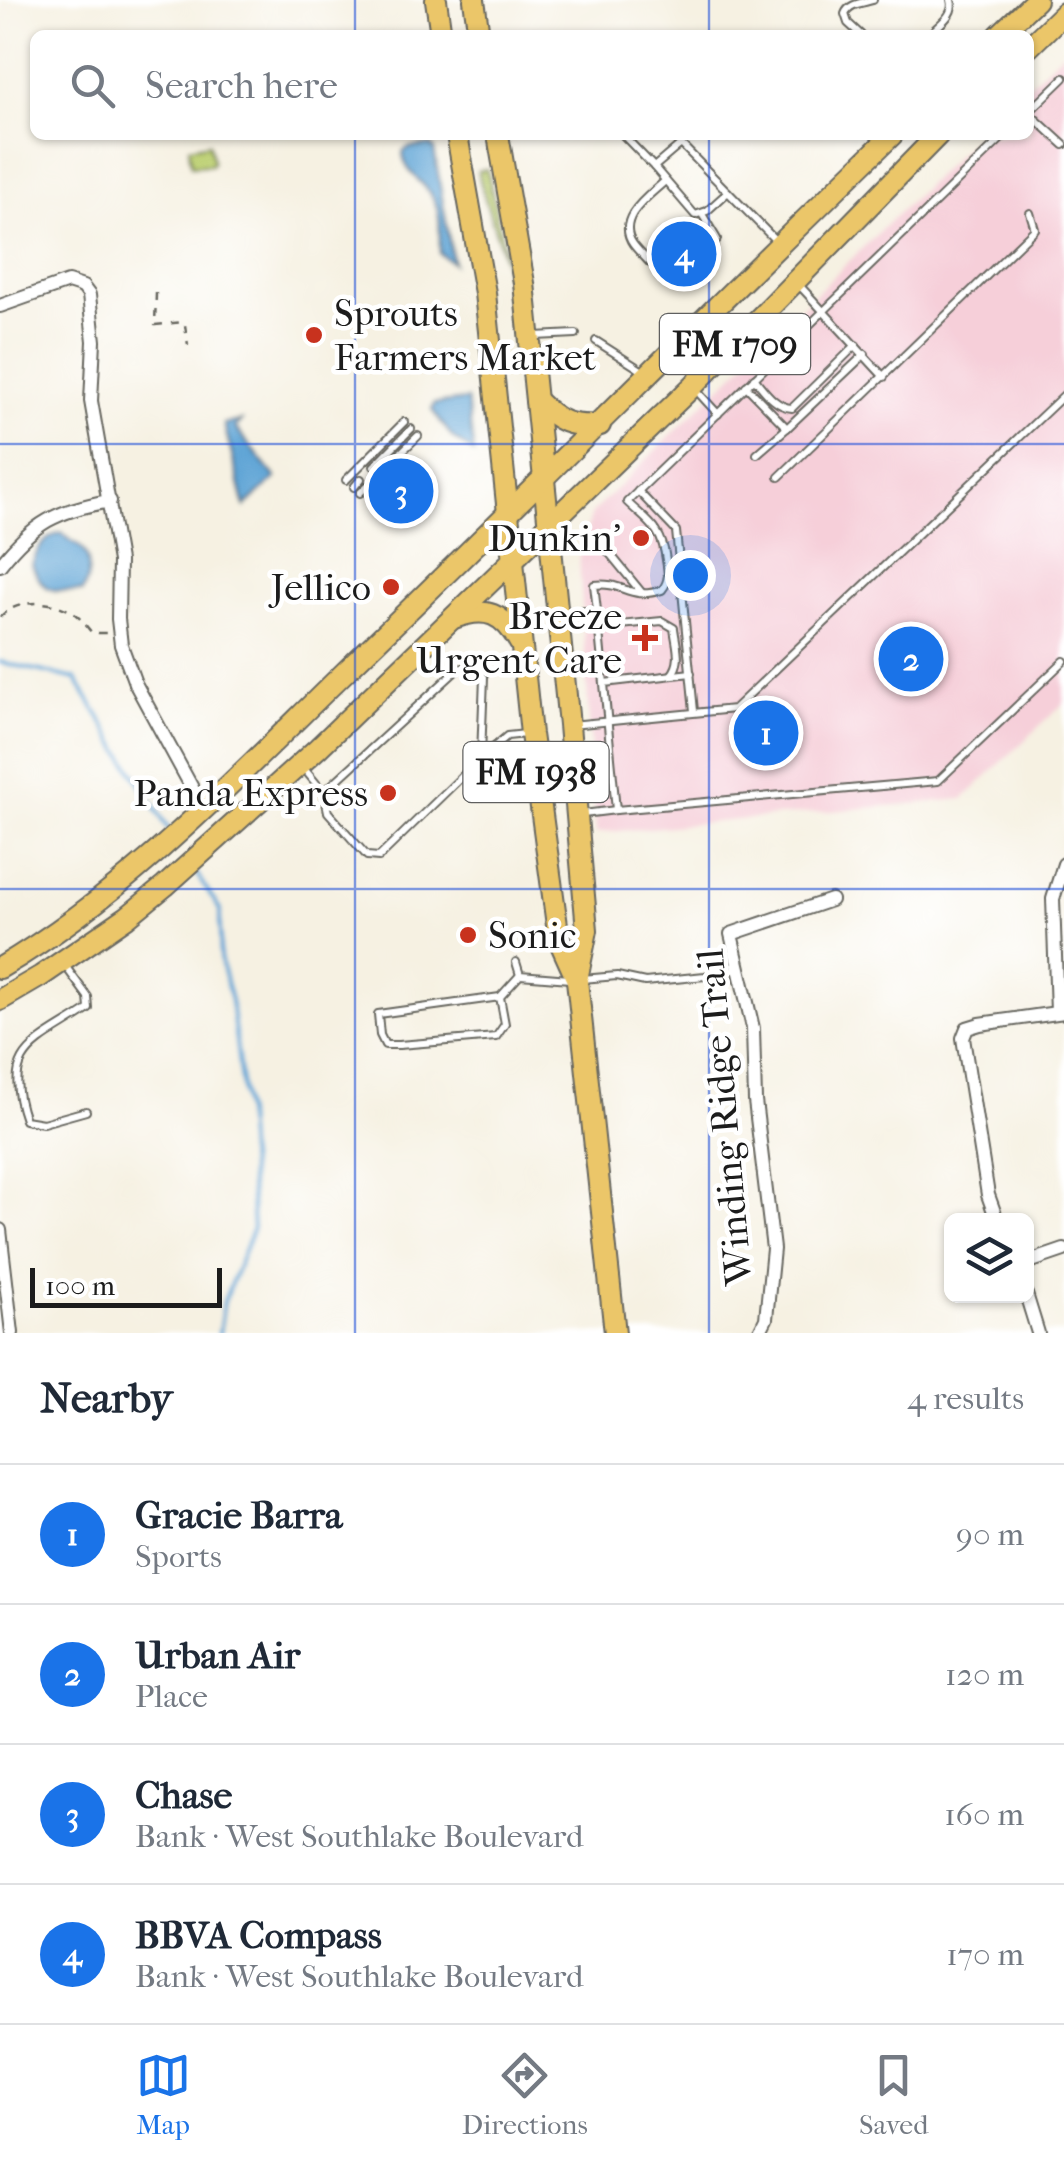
<!DOCTYPE html>
<html lang="en">
<head>
<meta charset="utf-8">
<style>
  :root { --surface:#fff; --page:#f2f2f3; --text:#1f2937; --muted:#747a83; --line:#e0e1e3; --accent:#1a73e8 }
  body { margin:0; font-family:"IM FELL French Canon",serif; background:var(--page); color:var(--text) }
  .controls { position:absolute; right:30px; bottom:30px; display:grid; overflow:hidden; border-radius:15px; box-shadow:0 2px 8px #0004 }
  .controls button { width:90px; height:90px; display:grid; place-items:center; padding:0; border:0; border-bottom:2px solid var(--line); background:var(--surface); color:var(--text); font:50px sans-serif }
  .scale { position:absolute; left:30px; bottom:25px; width:192px; box-sizing:border-box; padding-left:10px; border:5px solid #1c1c1c; border-top:0; font-size:28px; line-height:35px; white-space:nowrap; color:#1c1c1c; -webkit-text-stroke:8px #fff; paint-order:stroke }
  .you { position:absolute; left:690px; top:575px; width:35px; height:35px; margin:-25px; border:8px solid #fff; border-radius:50%; background:#1a73e8; box-shadow:0 0 0 15px #1a73e833 }
  .badge { display:grid; place-items:center; width:65px; height:65px; border-radius:50%; background:var(--accent); color:#fff; font-size:32px; font-weight:700 }
  .pin { position:absolute; translate:-50% -50%; border:5px solid #fff; box-shadow:0 2px 10px #0006 }
  .list { margin:0; padding:0; list-style:none }
  h2 { display:flex; justify-content:space-between; align-items:center; height:130px; margin:0; padding:0 40px; font-size:42px }
  h2 small { font-size:32px; font-weight:400; color:var(--muted) }
  .list li { display:grid; grid-template-columns:65px 1fr auto; gap:30px; align-items:center; box-sizing:border-box; height:140px; padding:0 40px; border-top:2px solid var(--line) }
  .list b { display:block; font-size:38px; white-space:nowrap }
  .list p { margin:0; font-size:32px; white-space:nowrap; color:var(--muted) }
  .list em { font-size:32px; font-style:normal; color:var(--muted) }
  .icon { flex:none; width:55px; height:55px; fill:none; stroke:currentColor; stroke-width:2; stroke-linecap:round; stroke-linejoin:round }
  .map { position:relative; flex:none; width:1064px; height:1333px; overflow:hidden }
  .search { position:absolute; background:var(--surface); box-shadow:0 2px 8px #0004; left:30px; right:30px; top:30px; height:110px; display:flex; align-items:center; gap:25px; box-sizing:border-box; padding:0 35px; border-radius:15px; color:var(--muted); font-size:38px }
  .sheet { height:690px; background:var(--surface) }
  nav { display:flex; justify-content:space-around; align-items:center; box-sizing:border-box; height:140px; border-top:2px solid var(--line); background:var(--surface); font-size:28px; color:var(--muted) }
  nav a { display:grid; justify-items:center; gap:5px }
  nav .on { color:var(--accent) }
  .map>svg:first-child { display:block }
  .built { fill:#f6cfd9 }
  .green { fill:#bdd073; stroke:#6c7648; stroke-width:2.5 }
  .water { fill:#61a5d6; stroke:#3e6079; stroke-width:2.5 }
  .lines { fill:none; stroke-linecap:round; stroke-linejoin:round }
  .stream { stroke:#61a5d6; stroke-width:4 }
  .service-casing { stroke:#686761; stroke-width:10 }
  .minor-casing { stroke:#686761; stroke-width:16 }
  .primary-casing { stroke:#686761; stroke-width:24 }
  .path { stroke:#686761; stroke-width:2.5; stroke-dasharray:8 8; stroke-linecap:butt }
  .service { stroke:#fff; stroke-width:6 }
  .minor { stroke:#fff; stroke-width:12 }
  .primary { stroke:#ebc669; stroke-width:20 }
  .grid { fill:none; stroke:#1d4ed8; stroke-width:2.5; stroke-opacity:0.55 }
  .poi-dot { fill:#c8321e; stroke:#fff; stroke-width:4 }
  .labels { text-anchor:middle; stroke-width:9; stroke-linejoin:round; paint-order:stroke }
  .shield { fill:#fff; stroke:#606060; stroke-width:2.5 }
  .shield-label { font-size:35px; font-weight:bold; fill:#1c1c1c }
  .poi-label { font-size:38px; fill:#1c1c1c; stroke:#fff; text-anchor:end }
  .street-label { font-size:38px; fill:#1c1c1c; stroke:#fff }
</style>
</head>
<body>
<div class="map">
<svg width="1064" height="1333" viewBox="0 0 1064 1333">
  <rect width="100%" height="100%" fill="#fff"/>
  <filter id="ink" filterUnits="userSpaceOnUse"><feTurbulence type="fractalNoise" baseFrequency=".01" numOctaves="2"/><feDisplacementMap in="SourceGraphic" scale="20" xChannelSelector="R" yChannelSelector="G"/><feConvolveMatrix kernelMatrix="1 2 1 2 8 2 1 2 1" color-interpolation-filters="sRGB"/></filter>
  <filter id="wash" filterUnits="userSpaceOnUse"><feTurbulence type="fractalNoise" baseFrequency=".0048" numOctaves="4" result="noise"/><feDisplacementMap in="SourceGraphic" scale="40" xChannelSelector="R" yChannelSelector="G"/><feGaussianBlur stdDeviation="2.25" result="paint"/><feColorMatrix in="noise" values="0 0 0 0 0 0 0 0 0 0 0 0 0 0 0 0 0 1.4 0 .05"/><feComposite in="paint" operator="in"/></filter>
  <g filter="url(#wash)">
    <rect width="100%" height="100%" fill="#f6f1e2"/>
    <!-- built -->
    <polygon class="built" points="1064,51 1064,703 963,799 596,833 579,557 592,513 978,135 1029,135 1029,85"/>
    <!-- green -->
    <g class="green">
      <polygon points="209,143 213,162 211,165 191,166 189,147"/>
      <path d="M487,169L511,282L508,283C504,245 485,209 478,171Z"/>
    </g>
    <!-- water -->
    <g class="water">
      <path d="M430,145L434,149L453,263L440,254C439,236 442,213 433,198C424,180 404,174 403,152L408,148Z"/>
      <polygon points="467,400 474,453 453,438 432,410 434,404"/>
      <polygon points="241,421 235,427 276,478 245,507 224,424"/>
      <path d="M63,533C70,543 77,541 83,550C92,561 89,581 82,592C49,589 45,595 32,565C37,549 46,535 63,533Z"/>
    </g>
    <g class="lines">
      <!-- stream -->
      <g class="stream">
        <polyline points="0,662 76,679 169,830"/>
        <polyline points="193,868 220,910 220,958 231,1001 245,1114 253,1228 224,1301 219,1333"/>
      </g>
    </g>
  </g>
  <g filter="url(#ink)">
    <g class="lines">
      <!-- service casing -->
      <g class="service-casing">
        <g id="service">
          <path d="M861,35L848,23L845,14C849,3 863,3 873,0"/>
          <path d="M929,35C938,25 956,15 951,0"/>
          <polyline points="1029,112 1064,78"/>
          <polyline points="1029,113 1064,145"/>
          <polyline points="623,135 654,167 681,144 778,243"/>
          <polyline points="654,167 695,215 707,211 728,192"/>
          <path d="M650,263C645,257 638,251 633,244C615,218 649,196 665,181"/>
          <path d="M660,273L678,278C696,269 710,259 717,239L702,214"/>
          <polyline points="800,286 884,377"/>
          <polyline points="535,336 576,334"/>
          <polyline points="596,341 646,373"/>
          <path d="M754,378C765,391 775,407 792,408L856,345"/>
          <polyline points="746,386 787,428 865,354"/>
          <polyline points="695,389 718,414"/>
          <polyline points="757,454 787,428"/>
          <polyline points="374,466 411,429"/>
          <polyline points="380,473 418,436"/>
          <polyline points="779,477 1035,229 1030,213"/>
          <polyline points="346,480 404,422"/>
          <polyline points="354,487 361,479"/>
          <polyline points="638,491 676,531 694,711"/>
          <polyline points="360,493 367,486"/>
          <polyline points="602,544 642,593"/>
          <polyline points="597,610 616,810 938,781 1064,661"/>
          <path d="M564,613L597,610L594,585C624,581 628,601 662,590C670,580 668,572 666,560C662,528 649,523 627,502L1005,135"/>
          <path d="M599,627L662,621L674,628C676,645 683,662 671,675"/>
          <polyline points="604,683 691,673"/>
          <polyline points="571,725 734,709 1064,395"/>
          <polyline points="301,765 324,793 328,812 367,856 379,857 481,758 507,736 526,734"/>
          <polyline points="324,792 458,669 471,666 484,677 481,756"/>
          <polyline points="583,814 616,810"/>
          <polyline points="516,962 520,975 570,979"/>
          <path d="M63,963L88,997L89,1009C38,1044 0,1049 25,1120L43,1123L86,1111"/>
          <polyline points="582,979 617,976 645,982 705,976 738,969"/>
          <polyline points="500,997 505,1024 496,1037 399,1045 385,1045 380,1035 378,1014 500,997 520,975"/>
        </g>
      </g>
      <!-- minor casing -->
      <g class="minor-casing">
        <g id="minor">
          <polyline points="0,306 68,282 83,287 89,295 94,341 91,401 119,561 118,619 121,645 135,683 203,808"/>
          <path d="M0,565C33,523 57,510 110,501"/>
          <polyline points="1057,1012 1053,899 1064,864"/>
          <polyline points="997,1220 988,1195 963,1038 967,1028 980,1024 1064,1012"/>
          <polyline points="0,1230 12,1333"/>
          <polyline points="1026,1263 1064,1250"/>
          <polyline points="1026,1294 1038,1333"/>
          <polyline points="759,1333 766,1319 773,1249 755,1101 753,1028 731,934 831,900"/>
        </g>
      </g>
      <!-- primary casing -->
      <g class="primary-casing">
        <g id="primary">
          <polyline points="436,0 441,35"/>
          <polyline points="474,0 479,35"/>
          <polyline points="999,35 1036,0"/>
          <polyline points="1029,47 1064,13"/>
          <polyline points="457,135 485,293 531,734 559,940 577,980"/>
          <polyline points="498,135 524,283 569,725 587,930 577,980 615,1333"/>
          <path d="M536,400C558,422 570,427 600,425"/>
          <path d="M454,618C486,606 503,613 520,643"/>
          <path d="M0,968C131,890 235,779 343,674C528,496 708,313 892,135"/>
          <polyline points="0,1000 41,976 127,917 165,886 318,748 692,387 938,135"/>
        </g>
      </g>
      <!-- path -->
      <g class="path">
        <polyline points="156,293 155,325 183,322 185,325 188,345"/>
        <path d="M0,617C18,598 55,599 76,615C82,620 87,627 92,633H108"/>
      </g>
      <!-- service -->
      <use href="#service" class="service"/>
      <!-- minor -->
      <use href="#minor" class="minor"/>
      <!-- primary -->
      <use href="#primary" class="primary"/>
    </g>
  </g>
  <!-- grid -->
  <path class="grid" d="M355,0V35M709,0V35M355,135V1333M709,135V1333M0,444H1064M0,889H1064"/>
  <!-- markers -->
  <g class="poi-dot">
    <circle cx="314" cy="335" r="10"/>
    <circle cx="641" cy="538" r="10"/>
    <circle cx="391" cy="587" r="10"/>
    <path d="M640 623h10v10h10v10h-10v10h-10v-10h-10v-10h10z"/>
    <circle cx="388" cy="793" r="10"/>
    <circle cx="468" cy="935" r="10"/>
  </g>
  <g class="labels">
    <!-- shield labels -->
    <g class="shield">
      <rect x="660" y="314" width="150" height="60" rx="8"/>
      <rect x="463.5" y="742" width="145" height="60" rx="8"/>
    </g>
    <g class="shield-label">
      <text x="735" y="356">FM 1709</text>
      <text x="536" y="784">FM 1938</text>
    </g>
    <!-- poi labels -->
    <g class="poi-label">
      <text x="334" y="326" text-anchor="start">Sprouts<tspan x="334" dy="44">Farmers Market</tspan></text>
      <text x="621" y="551">Dunkin'</text>
      <text x="371" y="600">Jellico</text>
      <text x="622" y="629">Breeze<tspan x="622" dy="44">Urgent Care</tspan></text>
      <text x="368" y="806">Panda Express</text>
      <text x="488" y="948" text-anchor="start">Sonic</text>
    </g>
    <!-- street labels -->
    <g class="street-label">
      <text transform="translate(724 1117) rotate(-95)" y="13">Winding Ridge Trail</text>
    </g>
  </g>
</svg>
<div class="controls">
<button><svg class="icon" aria-label="layers" viewBox="0 0 24 24"><path d="M12 4l9 5-9 5-9-5zM3 14l9 5 9-5"/></svg></button>
</div>
<div class="scale">100 m</div>
<div class="you"></div>
<div class="pin badge" style="left:766px;top:733px">1</div>
<div class="pin badge" style="left:911px;top:659px">2</div>
<div class="pin badge" style="left:401px;top:491px">3</div>
<div class="pin badge" style="left:684px;top:254px">4</div>
<div class="search"><svg class="icon" aria-label="search" viewBox="0 0 24 24"><circle cx="10" cy="10" r="6"/><path d="M15 15l6 6"/></svg>Search here</div>
</div>
<section class="sheet">
<h2>Nearby<small>4 results</small></h2>
<ul class="list">
<li><span class="badge">1</span><div><b>Gracie Barra</b><p>Sports</p></div><em>90 m</em></li>
<li><span class="badge">2</span><div><b>Urban Air</b><p>Place</p></div><em>120 m</em></li>
<li><span class="badge">3</span><div><b>Chase</b><p>Bank · West Southlake Boulevard</p></div><em>160 m</em></li>
<li><span class="badge">4</span><div><b>BBVA Compass</b><p>Bank · West Southlake Boulevard</p></div><em>170 m</em></li>
</ul>
</section>
<nav>
<a class="on"><svg class="icon" aria-label="map" viewBox="0 0 24 24"><path d="M3 6l6-2 6 2 6-2v14l-6 2-6-2-6 2zM9 4v14M15 6v14"/></svg>Map</a>
<a><svg class="icon" aria-label="directions" viewBox="0 0 24 24"><path d="M12 3l9 9-9 9-9-9zM9 14v-3h6M13 9l2 2-2 2"/></svg>Directions</a>
<a><svg class="icon" aria-label="saved" viewBox="0 0 24 24"><path d="M7 4h10v16l-5-4-5 4z"/></svg>Saved</a>
</nav>
</body>
</html>
